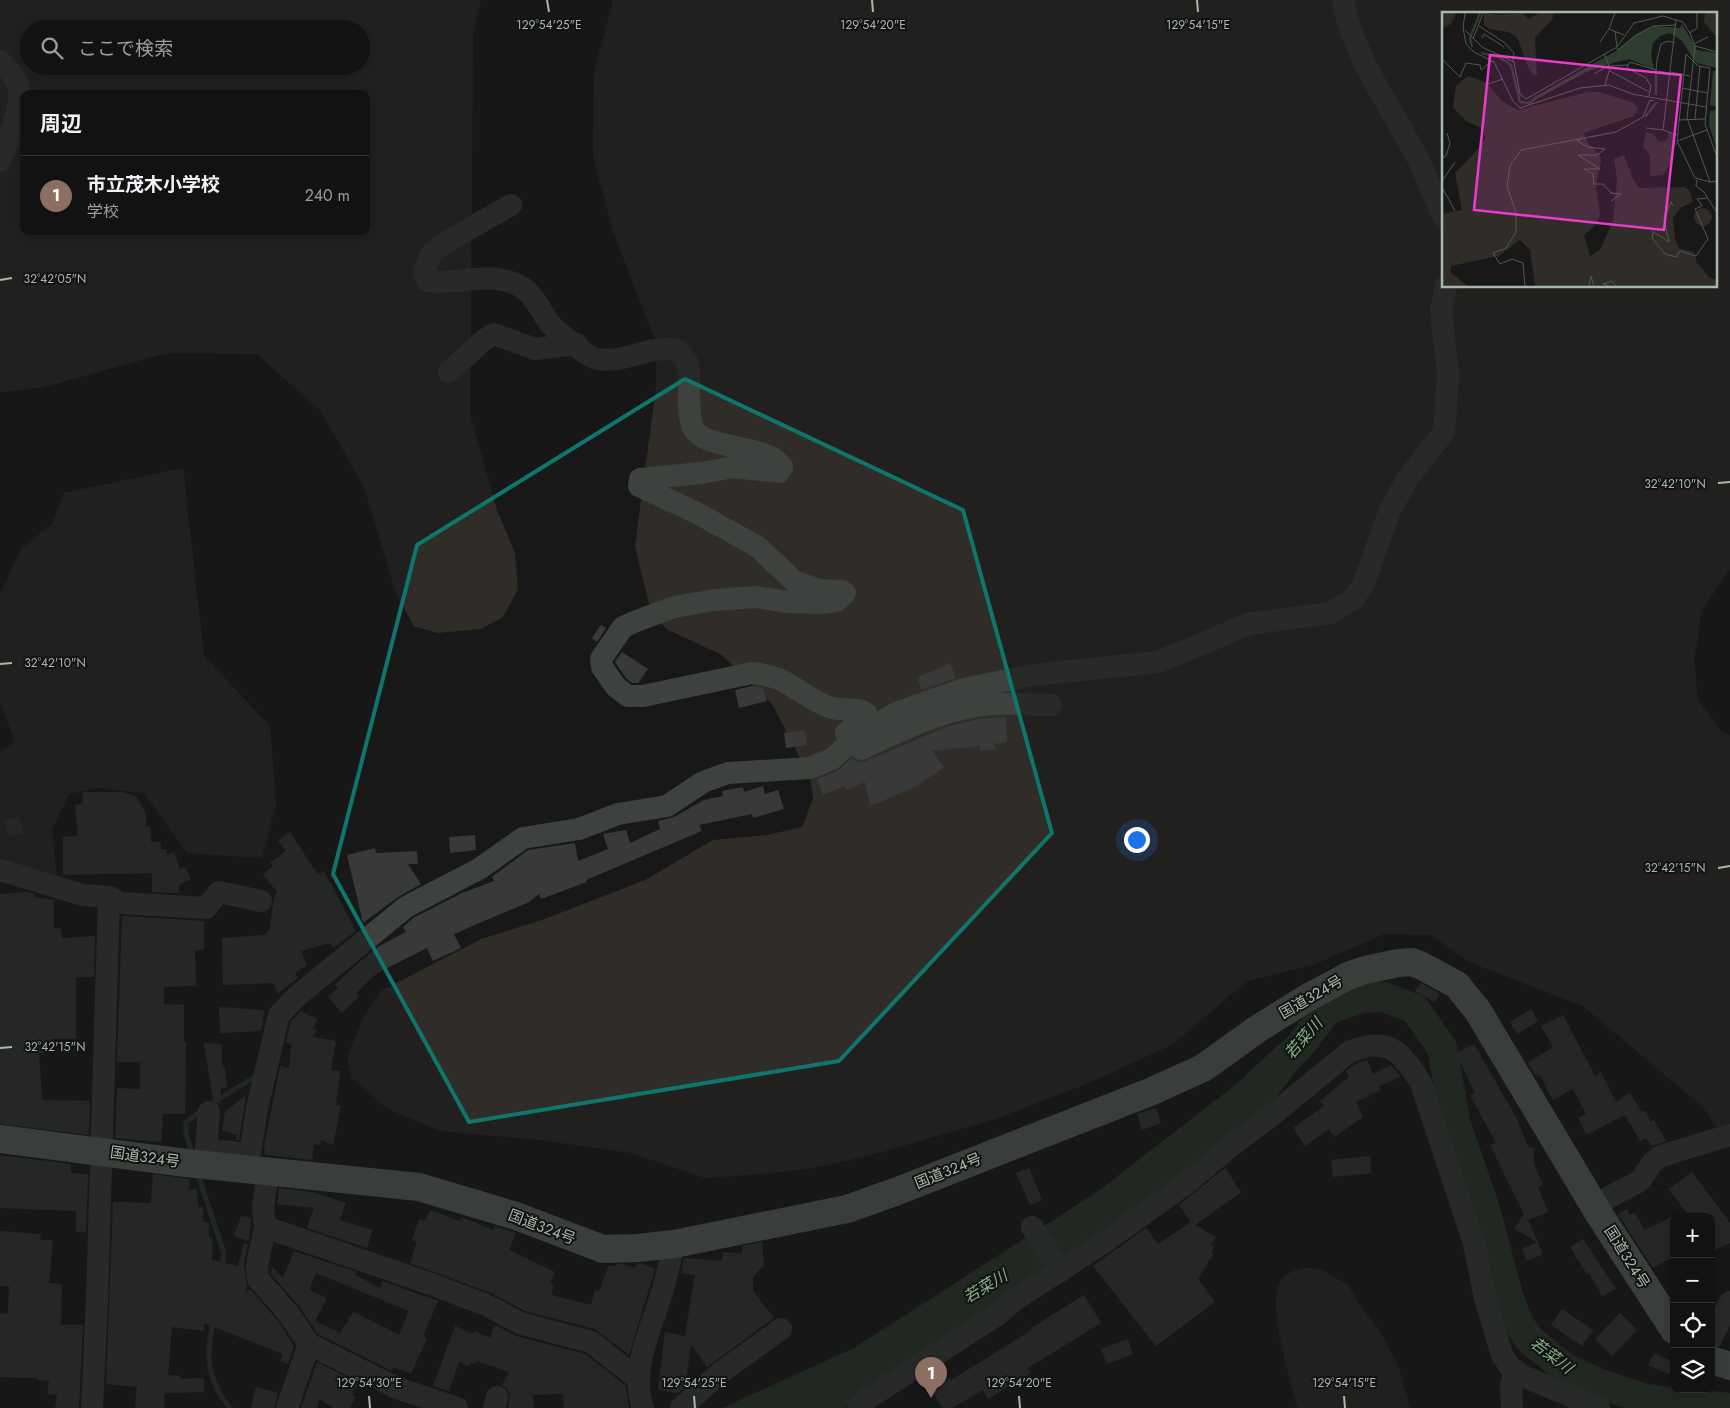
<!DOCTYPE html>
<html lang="ja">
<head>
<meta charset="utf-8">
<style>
  :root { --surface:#111211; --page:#1e201f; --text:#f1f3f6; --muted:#9c9e9f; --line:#303231; --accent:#eb3ccf }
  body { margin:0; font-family:Jost,"Noto Sans JP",sans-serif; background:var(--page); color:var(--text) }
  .controls { position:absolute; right:15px; bottom:15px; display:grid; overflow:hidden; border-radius:10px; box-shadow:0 2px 12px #0003 }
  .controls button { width:45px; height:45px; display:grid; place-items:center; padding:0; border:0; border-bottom:1px solid var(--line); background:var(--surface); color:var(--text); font:25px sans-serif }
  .you { position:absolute; left:1136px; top:839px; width:18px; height:18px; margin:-12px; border:4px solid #fff; border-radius:50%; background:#1a73e8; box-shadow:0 0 0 8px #1a73e833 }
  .badge { display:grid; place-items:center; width:32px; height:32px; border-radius:50%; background:var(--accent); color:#fff; font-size:16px; font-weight:700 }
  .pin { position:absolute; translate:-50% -41px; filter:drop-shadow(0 1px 2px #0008) }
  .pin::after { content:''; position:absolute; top:26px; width:18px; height:15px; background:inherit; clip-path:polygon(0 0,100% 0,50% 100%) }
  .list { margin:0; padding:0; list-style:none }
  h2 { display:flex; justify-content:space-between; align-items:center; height:65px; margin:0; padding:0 20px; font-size:21px }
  h2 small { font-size:16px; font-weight:400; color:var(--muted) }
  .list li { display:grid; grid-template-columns:32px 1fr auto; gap:15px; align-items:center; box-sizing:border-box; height:80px; padding:0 20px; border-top:1px solid var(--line) }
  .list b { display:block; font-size:19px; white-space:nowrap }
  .list p { margin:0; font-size:16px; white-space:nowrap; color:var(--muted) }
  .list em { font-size:16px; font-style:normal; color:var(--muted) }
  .icon { flex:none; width:28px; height:28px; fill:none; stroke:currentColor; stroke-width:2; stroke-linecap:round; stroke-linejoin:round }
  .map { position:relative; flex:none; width:1730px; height:1408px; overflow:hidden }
  .search { position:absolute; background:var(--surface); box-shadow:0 2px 12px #0003; left:20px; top:20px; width:350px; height:55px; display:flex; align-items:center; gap:12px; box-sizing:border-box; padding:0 18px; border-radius:28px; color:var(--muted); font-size:19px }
  .panel { position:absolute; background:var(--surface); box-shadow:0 2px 12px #0003; left:20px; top:90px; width:350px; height:145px; border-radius:10px }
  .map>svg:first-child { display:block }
  .green { fill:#302c27; fill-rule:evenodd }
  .water { fill:#2e3c2d }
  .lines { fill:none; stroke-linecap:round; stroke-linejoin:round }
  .stream { stroke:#2e3c2d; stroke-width:5 }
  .river { stroke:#2e3c2d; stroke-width:30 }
  .building { fill:#373a38; fill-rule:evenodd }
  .minor { stroke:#3d423f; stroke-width:22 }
  .highway { stroke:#646e66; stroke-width:28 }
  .marked { fill:none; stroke:#0f766e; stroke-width:4; stroke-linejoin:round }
  .ticks { fill:none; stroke:#a9b8ac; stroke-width:2 }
  .labels { text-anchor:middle; stroke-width:4; stroke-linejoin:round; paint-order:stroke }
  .street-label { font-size:15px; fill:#a9b8ac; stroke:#121312 }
  .water-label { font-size:16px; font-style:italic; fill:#83b182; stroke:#121312 }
  .inset-river { fill:none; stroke:#2e3c2d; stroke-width:2.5 }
  .inset-road { fill:none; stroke:#515853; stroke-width:1 }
  .view { fill:#eb3ccf; fill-opacity:0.15; stroke:#eb3ccf; stroke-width:2.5 }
  .inset-edge { fill:none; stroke:#a9b8ac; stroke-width:2.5 }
  .ticks-label { font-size:12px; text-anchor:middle; fill:#a9b8ac; stroke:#121312; stroke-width:4; stroke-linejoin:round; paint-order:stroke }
</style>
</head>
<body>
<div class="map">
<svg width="1730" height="1408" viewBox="0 0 1730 1408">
  <rect width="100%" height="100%" fill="#171817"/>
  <!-- green -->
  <g class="green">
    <path d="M0,0H481L473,32L470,414L497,510L515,553L518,589L503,617L481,629L437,633L414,626L397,596L364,487L321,411L257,354L167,353L40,388L0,392ZM29,29H361V66H29ZM24,94H366V231H24Z"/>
    <path d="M613,0H1730V569L1702,610L1694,660L1698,700L1723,733L1730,735V1147L1703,1107L1583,1006L1469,962L1432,935L1384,934L1315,964L1247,981L1173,1044L1089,1083L995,1119L882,1152L829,1165L776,1173L705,1178L631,1153L540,1140L440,1131L388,1109L352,1078L347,1057L364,1016L381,991L481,939L542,920L645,880L713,840L767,835L802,827L813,799L810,777L772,704L722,655L666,629L650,608L635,546L656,387V342L614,234L593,155L594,74ZM1444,14H1716V286H1444Z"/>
    <polygon points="183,468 204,656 270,726 276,803 262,858 187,853 144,793 95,788 69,794 52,829 57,880 0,864 0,753 15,742 0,701 0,594 21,549 52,524 64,493"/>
    <path d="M1302,1268L1320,1269L1348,1285L1361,1307L1379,1330L1398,1365L1410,1408H1298C1291,1382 1266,1304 1280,1282C1285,1274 1293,1271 1302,1268Z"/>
  </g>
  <!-- water -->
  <polygon class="water" points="1283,1048 1300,1066 1267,1109 1171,1189 870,1388 844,1408 722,1408 854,1348 1097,1192"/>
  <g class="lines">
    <!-- stream -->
    <g class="stream">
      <polyline points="216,1101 256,1076"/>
      <polyline points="192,1154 186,1133 186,1122 201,1111"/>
      <polyline points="197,1172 224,1253 222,1269"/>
      <path d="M214,1320C205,1353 207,1381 230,1408"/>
    </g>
    <!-- river -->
    <polyline class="river" points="1259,1083 1299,1047 1327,1010 1361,998 1384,997 1415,1009 1442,1048 1456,1125 1484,1206 1508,1295 1518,1323 1530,1340 1565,1368 1600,1384 1645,1399 1730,1408"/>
  </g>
  <!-- building -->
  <g class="building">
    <polygon points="601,625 606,628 597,642 592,638"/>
    <polygon points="622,652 648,669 638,683 632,683 626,678 615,662"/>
    <polygon points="950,663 956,678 922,690 916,678"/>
    <polygon points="752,686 763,688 767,701 739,708 735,690"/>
    <polygon points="1006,717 1007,742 994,744 995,749 980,751 980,746 932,751 944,767 917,786 878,803 870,805 865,782 847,790 845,786 823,795 817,779 837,771 852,758 859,762 866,761 946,727 978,719"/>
    <polygon points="805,730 807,745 786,748 784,733"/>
    <polygon points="763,786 765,794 778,790 784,809 753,818 752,814 699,825 702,831 586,880 587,882 541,899 539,894 529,902 454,934 461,948 433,961 427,948 377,973 356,993 359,997 342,1013 328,997 338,988 335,985 357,964 379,946 406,932 403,927 413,918 462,893 494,881 492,877 528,850 575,843 578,861 608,849 603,834 626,830 630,843 660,829 658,821 674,817 704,800 723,796 722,791 743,787 744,792"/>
    <polygon points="83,792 122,792 136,796 146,814 146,826 150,826 151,842 161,842 161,849 167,849 167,855 174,852 180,869 184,866 191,879 179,885 179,893 152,892 152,873 63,875 63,837 78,836 75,805 82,804"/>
    <polygon points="19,817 23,833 8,837 4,821"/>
    <polygon points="290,832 318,875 324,871 356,931 333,948 330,943 301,951 307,965 295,973 298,978 278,993 273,983 223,985 222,938 266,935 267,931 269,931 274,898 277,892 263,874 273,866 270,863 286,851 278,841"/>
    <polygon points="475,835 476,850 450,853 449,837"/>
    <polygon points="375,848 376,853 417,851 418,864 408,864 421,884 398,897 363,923 347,855"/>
    <polygon points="28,892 34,894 34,897 54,900 54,929 61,928 62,938 95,936 94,977 76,977 76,1039 51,1039 52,1052 39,1053 42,1100 90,1101 89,1135 0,1124 0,894"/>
    <polygon points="122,916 204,921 204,950 195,950 196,986 164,987 164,1004 184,1005 184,1042 186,1042 185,1114 163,1114 161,1142 115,1138 117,1088 140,1089 140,1062 117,1062"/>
    <polygon points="1421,983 1440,994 1434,1002 1415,991"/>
    <polygon points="219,1007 264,1010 262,1028 261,1027 261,1031 220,1033"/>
    <polygon points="1531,1009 1538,1021 1517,1034 1510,1022"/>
    <polygon points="301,1011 317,1019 313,1028 317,1030 313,1037 336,1041 331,1070 340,1071 336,1105 341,1106 333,1145 321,1140 320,1145 314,1144 312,1160 265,1155 264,1147 280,1066 289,1068 291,1044 286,1042 291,1021"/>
    <polygon points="1563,1015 1595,1076 1601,1072 1616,1102 1630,1093 1642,1112 1645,1110 1651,1122 1654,1120 1666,1141 1652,1146 1646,1138 1640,1141 1625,1115 1586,1135 1578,1118 1586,1114 1573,1089 1553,1100 1540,1075 1537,1077 1528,1063 1553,1047 1541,1026"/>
    <polygon points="204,1043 222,1044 222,1067 225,1067 227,1087 221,1088 221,1104 213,1100"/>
    <polygon points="1474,1044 1517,1119 1528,1147 1534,1148 1534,1164 1543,1185 1538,1187 1548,1212 1528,1220 1543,1254 1527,1261 1522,1249 1537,1242 1514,1228 1524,1214 1490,1145 1496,1143 1470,1095 1475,1093 1456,1053"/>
    <polygon points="1367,1060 1373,1074 1391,1065 1401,1077 1379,1086 1381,1090 1356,1102 1363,1117 1334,1137 1329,1129 1305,1146 1293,1128 1324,1106 1320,1101 1349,1077 1346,1071 1356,1064"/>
    <polygon points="246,1095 239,1140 236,1140 237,1135 222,1130 225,1112"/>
    <polygon points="1156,1108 1161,1123 1142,1130 1137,1114"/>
    <polygon points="0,1155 71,1164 71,1173 88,1174 86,1232 76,1232 76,1211 0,1208"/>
    <polygon points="1370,1156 1371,1173 1333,1177 1331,1160"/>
    <polygon points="1029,1168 1042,1200 1030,1205 1016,1173"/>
    <polygon points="1225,1168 1241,1192 1195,1225 1216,1237 1211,1246 1214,1247 1211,1253 1213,1254 1198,1279 1215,1302 1156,1346 1093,1266 1146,1228 1158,1244 1191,1222 1179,1205"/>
    <polygon points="1692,1172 1730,1223 1730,1243 1715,1250 1711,1241 1711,1217 1690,1217 1669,1189"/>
    <polygon points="153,1174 189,1179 189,1190 197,1189 198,1207 203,1207 203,1222 209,1223 209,1238 213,1238 212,1260 238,1266 244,1243 248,1244 244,1264 247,1285 245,1294 250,1289 278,1321 294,1346 288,1364 280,1361 283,1354 204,1323 204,1331 172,1327 168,1375 181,1376 180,1379 204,1378 204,1392 165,1393 164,1408 135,1408 137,1387 106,1384 113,1202 151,1203"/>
    <polygon points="279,1188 313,1192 346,1203 340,1220 372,1230 367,1248 307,1228 314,1208 277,1204"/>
    <polygon points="1627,1209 1630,1215 1635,1213 1644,1230 1674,1216 1674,1256 1653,1268 1618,1214"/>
    <polygon points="430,1210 460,1221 462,1217 493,1230 495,1226 516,1233 509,1250 555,1272 550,1283 554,1285 551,1295 591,1305 595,1290 599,1291 609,1265 615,1267 616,1264 623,1264 635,1268 637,1264 641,1263 655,1269 629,1355 595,1329 525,1311 491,1293 410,1263 417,1242 412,1240 419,1219 425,1221"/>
    <polygon points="241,1216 251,1218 249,1241 234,1236"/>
    <polygon points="0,1231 41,1234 40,1240 53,1240 49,1283 62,1284 61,1325 83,1325 79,1408 55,1408 57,1395 47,1394 49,1381 37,1380 37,1378 0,1377 0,1313 8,1314 9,1286 0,1286"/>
    <polygon points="1583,1239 1616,1289 1602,1296 1589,1272 1587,1274 1570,1247"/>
    <polygon points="762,1242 764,1265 753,1277 753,1291 774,1318 707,1367 691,1344 685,1387 678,1393 658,1390 665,1332 685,1336 695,1275 681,1273 684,1258 722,1261 723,1252 742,1254 742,1246"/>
    <path d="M294,1251L356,1272L355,1275L380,1288L382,1281L438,1301L423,1336L427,1338L411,1374L394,1367L392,1371L318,1334L299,1306L271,1274L272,1267L283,1278ZM316,1273L409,1311L399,1335L353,1312L340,1333L315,1321L327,1298L309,1290Z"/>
    <polygon points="1084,1295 1101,1323 1028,1368 1031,1373 988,1399 983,1390 952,1408 943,1408 931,1389 950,1378 951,1380 1032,1330 1031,1328"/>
    <polygon points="1562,1309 1593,1330 1582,1346 1551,1325"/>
    <polygon points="1620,1313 1637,1330 1612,1356 1595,1339"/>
    <polygon points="495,1325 516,1336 585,1354 626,1386 629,1408 564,1408 563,1394 533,1395 534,1408 508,1408 510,1394 508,1389 502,1385 509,1372 477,1361 476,1364 471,1362 469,1366 459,1362 449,1391 433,1386 455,1326 473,1334 474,1331 490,1338"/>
    <polygon points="1128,1339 1133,1354 1107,1364 1101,1349"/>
    <polygon points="1654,1353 1674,1362 1674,1376 1648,1365"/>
    <polygon points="317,1362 358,1383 352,1394 356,1397 349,1408 334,1408 319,1399 317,1408 301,1408"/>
    <polygon points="256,1387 278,1393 274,1408 251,1408"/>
  </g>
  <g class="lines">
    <!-- minor -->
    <g class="minor">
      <path d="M1343,0C1352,57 1396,114 1421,165C1429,183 1436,201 1444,218"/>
      <path d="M0,61C6,67 13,74 17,82C25,103 7,142 0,161"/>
      <path d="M511,205L446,242L432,253L424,271L427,281C458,286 488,270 518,285C535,293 540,312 551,325C558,332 585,355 594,358C622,366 649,344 677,350C680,354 685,358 687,362C693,380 684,416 695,431C710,450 770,445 782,467L779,472L733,467L702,473L640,479L639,486L697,513L758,547L794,581L819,590L842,591L845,593L836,601L823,603L789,602L755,597L715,600L674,607L634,622L623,627L601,659L602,667L616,687L628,696H643L752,673C789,676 798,695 829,707C841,712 855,706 866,713L865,718L846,733"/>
      <polyline points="449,372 484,340 494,334 535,349 576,344"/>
      <path d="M861,749C902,730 947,707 993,704C1012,703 1032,705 1051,705"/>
      <polyline points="0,870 83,895 109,897 97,1300 92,1408"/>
      <polyline points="109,897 120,903 206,908 219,892 261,901"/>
      <polyline points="206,1150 209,1112"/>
      <polyline points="206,1164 206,1150 250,1154 257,1108 279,1015 296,997 406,907 479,869 523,838 579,829 618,814 667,806 703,782 728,773 810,768 832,759 855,738 896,713 963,689 1033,675 1158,662 1249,624 1331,613 1354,598 1364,583 1390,510 1408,478 1444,432 1448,375 1441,309 1446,286"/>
      <polyline points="268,1172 263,1206 265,1227 257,1266 258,1279 288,1313 309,1344 397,1388 457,1408"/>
      <polyline points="1594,1205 1640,1181 1652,1163 1661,1156 1730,1135"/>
      <polyline points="265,1227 431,1284 486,1305 520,1323 591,1342 638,1379"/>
      <polyline points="1032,1227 1061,1271"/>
      <polyline points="1711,1339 1730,1302"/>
      <polyline points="287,1408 309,1344"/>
      <polyline points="494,1408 497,1397"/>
      <path d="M643,1408C630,1371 650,1331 661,1296C666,1279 670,1262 674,1244"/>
      <polyline points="681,1408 720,1373 781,1329"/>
      <path d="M858,1408L867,1399L997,1315L1016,1299L1103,1243L1188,1182L1231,1146L1270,1117L1349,1052C1387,1035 1402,1052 1421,1083L1474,1243L1485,1298L1502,1355L1511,1368L1523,1376L1599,1408"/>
      <polyline points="1512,1408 1511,1385 1515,1370"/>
    </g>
    <!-- highway -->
    <g class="highway">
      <polyline points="0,1139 186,1163 419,1187 516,1216 603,1249 638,1248 674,1244 847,1209 895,1192 1150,1092 1203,1068 1259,1028 1307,998 1348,976 1365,970 1398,963 1412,962 1422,966 1457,985 1478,1011 1599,1214 1674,1330"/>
      <polyline points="1711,1360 1730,1366"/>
    </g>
  </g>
  <!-- marked area -->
  <path d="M0 0H1730V1408H0ZM685,379L963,510L1052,833L839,1061L469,1122L333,874L417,545Z" fill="#171817" fill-opacity=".55" fill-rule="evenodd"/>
  <path class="marked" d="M685,379L963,510L1052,833L839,1061L469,1122L333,874L417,545Z"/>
  <!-- ticks -->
  <path class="ticks" d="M547,0L549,12M872,0L873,12M1197,0L1198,12M0,280L12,278M1718,483L1730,482M0,664L12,663M1718,868L1730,866M0,1048L12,1047M369,1396L370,1408M694,1396L695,1408M1019,1396L1020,1408M1344,1396L1345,1408"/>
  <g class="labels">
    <!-- street labels -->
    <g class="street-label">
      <text transform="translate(1311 997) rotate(-30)" y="5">国道324号</text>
      <text transform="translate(145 1157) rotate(8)" y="5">国道324号</text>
      <text transform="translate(948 1171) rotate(-22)" y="5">国道324号</text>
      <text transform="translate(542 1227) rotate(21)" y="5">国道324号</text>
      <text transform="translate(1627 1257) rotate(58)" y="5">国道324号</text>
    </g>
    <!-- water labels -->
    <g class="water-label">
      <text transform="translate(1303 1038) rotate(-49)" y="6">若菜川</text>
      <text transform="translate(985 1286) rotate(-31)" y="6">若菜川</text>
      <text transform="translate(1552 1355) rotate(37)" y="6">若菜川</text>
    </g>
  </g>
  <!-- overview -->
  <g transform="translate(1442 12)">
    <rect width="275" height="275" fill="#171817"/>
    <path d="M0,1H14L9,12L0,16ZM42,1L57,3L81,1L86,7L97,1H112L110,8L93,26L95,63L90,62L86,55L75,25L66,20L47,17L42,13ZM263,1H275V26L262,10ZM26,64L44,70L60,89L76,98L145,80H158L192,91L196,97L192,104L142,121L146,131L158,143L159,150L154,173L158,203L153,214L142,223L148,244L158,238L171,209L175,167L172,147L182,143L192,169L198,176L242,175L248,179L251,190L238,196L231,206L233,227L237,236L252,240L255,251L267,265L275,268V274H93L88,238L78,228L57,244L9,254V261L26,274H0V202L20,198L13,161L37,136L43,126L41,117L24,109L11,96L14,74ZM204,120L212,122L216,129L221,130L226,126V120L232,123L235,133L229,136L232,146L221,163L208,164V143L201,135ZM252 205a9 9 0 1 1 18 0a9 9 0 1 1-18 0Z" fill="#302c27"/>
    <path d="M240,12L255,38L275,41V56L254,51L240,29L228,21L218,24L211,31L209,44L212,57L187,47L167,52L144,60L93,88L92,85L174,39L195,22L213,14L238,16ZM271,59H275V95L268,93ZM275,98V137L267,113L268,99Z" fill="#2e3c2d"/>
    <path class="inset-river" d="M30,35L28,26L38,1M39,41L57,45L69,53L78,90L88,91L96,84M214,83V61M203,105L215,90"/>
    <path class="inset-road" d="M23,1L21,16L24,32L32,40L52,50L71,89L78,96L138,76L167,73L190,82L264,95M173,1L167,17L182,23M255,1V16L248,21L253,34L245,106L268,170L275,169M234,8L221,118L235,123M37,14L63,31L72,41L71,49M23,18L40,35L72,50L78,82L84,87L175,35L192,11L221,4L241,10L248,21M173,19L175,35M40,26L42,22L62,35M31,27L41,1M158,30L167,17M252,32L266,25M253,34L275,40M175,36L176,38L194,23L211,14L233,13M162,42L168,56L163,73M0,47L18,65L24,51L38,53L39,58L50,49M186,53L185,56L204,66L209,74L207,84M167,54L186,53L188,50L214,58M168,59L207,80M229,60L248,64M229,61L214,59L215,48L219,32L226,29L233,31M152,62L167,53M43,73L61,67M240,76L265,81M253,107L258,54M236,108L263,107M204,116L221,118M138,127L135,129L146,135L163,137L155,143H136L158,157H142L151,162L152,172H161L169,181L179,182L169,189M235,129L265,118M0,146L4,144L8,131L5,121M255,168L254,174L262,180L275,201M0,169L13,150M268,170L253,166L235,129L244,42L256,54L268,56L263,112L275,145M0,175L13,199M210,219L227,230L222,207L229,190L231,194M211,220L210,226L223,242L234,245L238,239L254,244L266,227L253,197L260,194L255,187L266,186M83,274L81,251L70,247L58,252L51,241L64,236L74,220V201L65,174L68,154L79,138L174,120L201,105L208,88L212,89M147,274L149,264L152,274M167,274L161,272L170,269L174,274"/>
    <path class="view" d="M48,43L239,63L222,218L32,198Z"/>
    <rect width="275" height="275" class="inset-edge"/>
  </g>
  <g class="ticks-label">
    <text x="549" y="29">129°54'25"E</text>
    <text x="873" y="29">129°54'20"E</text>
    <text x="1198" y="29">129°54'15"E</text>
    <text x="55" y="283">32°42'05"N</text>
    <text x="1675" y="488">32°42'10"N</text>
    <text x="55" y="667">32°42'10"N</text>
    <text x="1675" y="872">32°42'15"N</text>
    <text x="55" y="1051">32°42'15"N</text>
    <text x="369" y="1387">129°54'30"E</text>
    <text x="694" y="1387">129°54'25"E</text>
    <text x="1019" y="1387">129°54'20"E</text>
    <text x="1344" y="1387">129°54'15"E</text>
  </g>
</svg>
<div class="controls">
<button>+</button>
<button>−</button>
<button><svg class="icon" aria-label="locate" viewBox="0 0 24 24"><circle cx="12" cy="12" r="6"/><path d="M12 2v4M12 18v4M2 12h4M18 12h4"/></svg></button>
<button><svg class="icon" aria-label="layers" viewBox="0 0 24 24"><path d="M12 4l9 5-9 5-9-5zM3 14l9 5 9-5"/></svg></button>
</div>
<div class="you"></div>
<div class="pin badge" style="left:931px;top:1398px;background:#8d6e63">1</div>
<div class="search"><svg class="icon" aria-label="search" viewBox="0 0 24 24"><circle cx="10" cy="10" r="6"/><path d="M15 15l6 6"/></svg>ここで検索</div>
<section class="panel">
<h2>周辺<small></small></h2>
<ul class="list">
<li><span class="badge" style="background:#8d6e63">1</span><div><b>市立茂木小学校</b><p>学校</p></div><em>240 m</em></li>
</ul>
</section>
</div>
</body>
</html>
